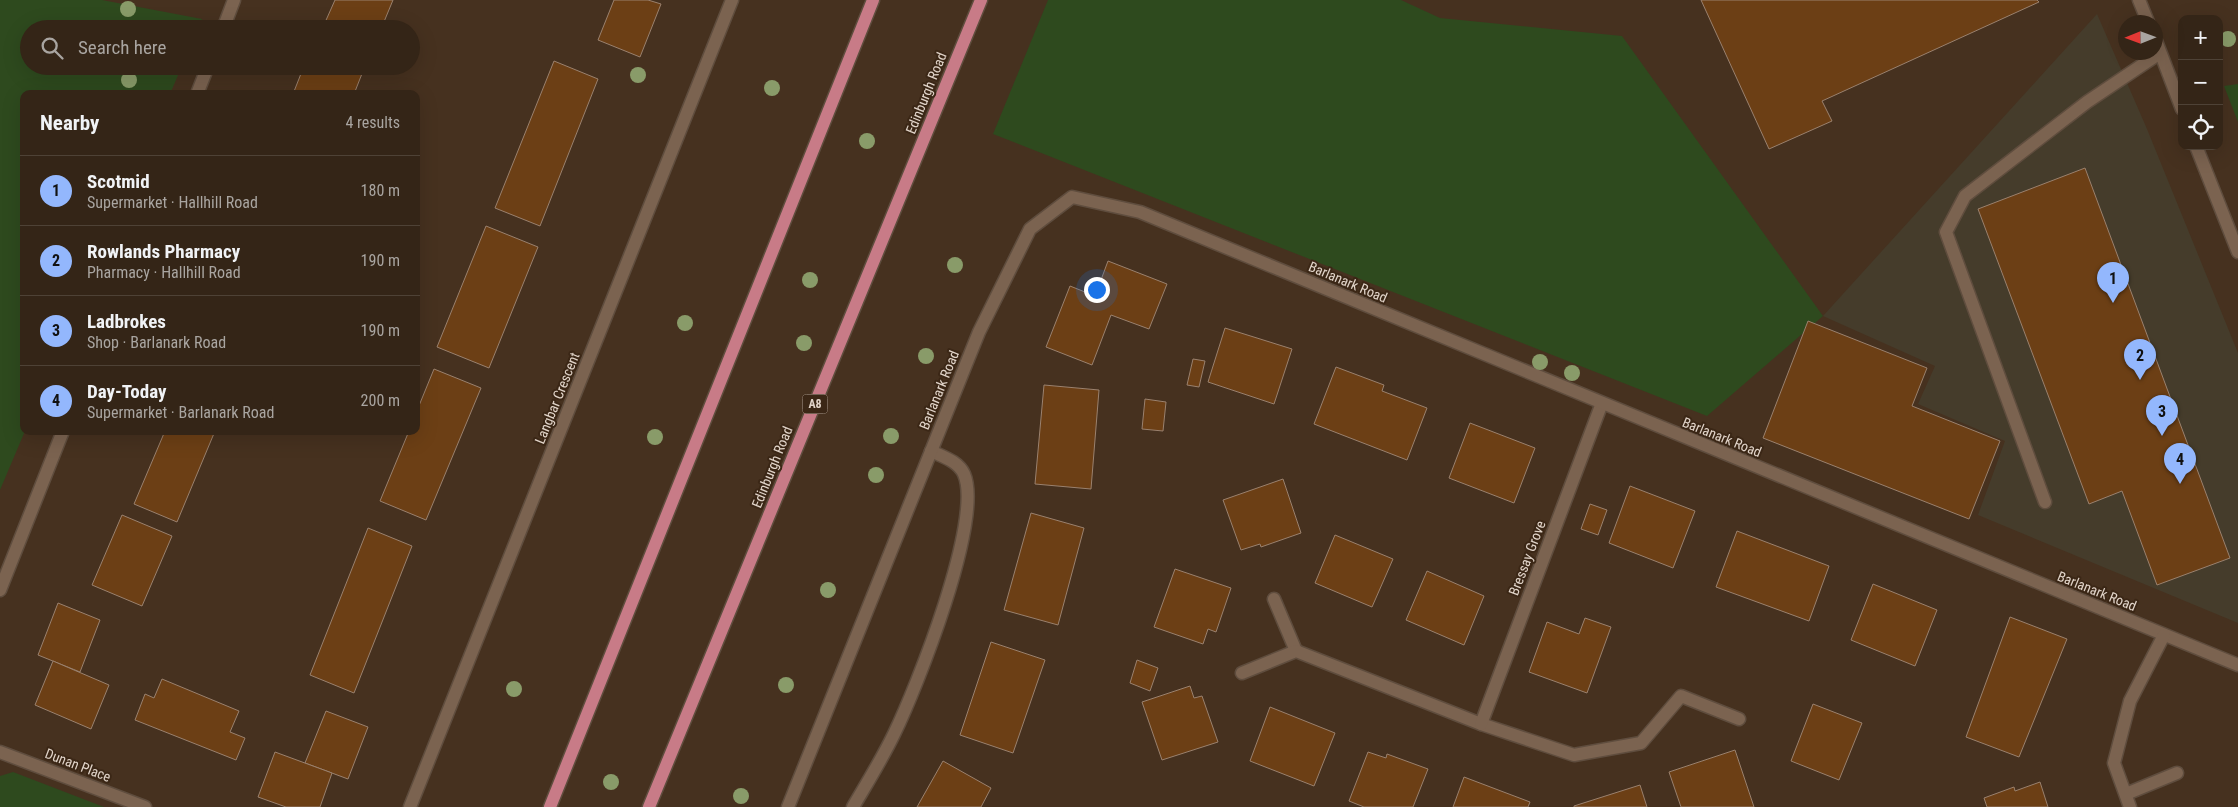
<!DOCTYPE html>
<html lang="en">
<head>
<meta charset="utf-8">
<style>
  :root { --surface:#342517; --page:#3c2d20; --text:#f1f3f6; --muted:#a9a5a1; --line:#4e4236; --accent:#93b7fd }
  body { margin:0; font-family:"Roboto Condensed",sans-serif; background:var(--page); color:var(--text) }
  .controls { position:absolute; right:15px; top:15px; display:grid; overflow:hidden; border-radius:10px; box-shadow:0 5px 20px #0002 }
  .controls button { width:45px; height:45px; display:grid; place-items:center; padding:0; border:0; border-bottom:1px solid var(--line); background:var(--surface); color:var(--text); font:25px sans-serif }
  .compass { position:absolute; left:2118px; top:15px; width:45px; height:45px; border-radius:50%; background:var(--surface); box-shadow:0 5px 20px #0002; rotate:269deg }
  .you { position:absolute; left:1096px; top:289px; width:18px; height:18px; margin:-12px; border:4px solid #fff; border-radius:50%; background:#1a73e8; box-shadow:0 0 0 8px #1a73e833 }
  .badge { display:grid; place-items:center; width:32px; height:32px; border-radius:50%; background:var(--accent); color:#111; font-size:16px; font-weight:700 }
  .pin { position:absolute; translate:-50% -41px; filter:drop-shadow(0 1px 2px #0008) }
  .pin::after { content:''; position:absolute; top:26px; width:18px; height:15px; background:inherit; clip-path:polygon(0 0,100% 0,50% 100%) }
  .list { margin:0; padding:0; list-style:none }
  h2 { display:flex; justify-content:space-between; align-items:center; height:65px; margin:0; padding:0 20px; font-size:21px }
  h2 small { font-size:16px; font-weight:400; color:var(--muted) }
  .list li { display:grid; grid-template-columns:32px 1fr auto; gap:15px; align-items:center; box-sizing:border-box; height:70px; padding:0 20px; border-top:1px solid var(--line) }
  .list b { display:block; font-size:19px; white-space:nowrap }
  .list p { margin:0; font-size:16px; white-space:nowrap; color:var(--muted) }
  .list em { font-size:16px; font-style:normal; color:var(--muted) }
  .icon { flex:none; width:28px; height:28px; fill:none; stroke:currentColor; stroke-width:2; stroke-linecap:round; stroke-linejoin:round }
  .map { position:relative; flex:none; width:2238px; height:807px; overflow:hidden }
  .search { position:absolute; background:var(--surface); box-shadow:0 5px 20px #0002; left:20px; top:20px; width:400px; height:55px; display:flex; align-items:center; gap:12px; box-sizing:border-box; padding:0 18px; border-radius:28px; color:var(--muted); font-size:19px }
  .panel { position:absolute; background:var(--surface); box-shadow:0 5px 20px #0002; left:20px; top:90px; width:400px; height:345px; border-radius:10px }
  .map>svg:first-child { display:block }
  .commercial { fill:#453c2b }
  .green { fill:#2e4a1e }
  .building { fill:#6c3f15; stroke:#9a816e }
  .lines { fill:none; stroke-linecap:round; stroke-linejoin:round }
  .service-casing { stroke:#5f4d3e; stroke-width:15 }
  .minor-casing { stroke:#5f4d3e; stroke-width:15 }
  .tertiary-casing { stroke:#5f4d3e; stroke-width:15 }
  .primary-casing { stroke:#5f4d3e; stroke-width:15 }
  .service { stroke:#7b6350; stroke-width:12 }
  .minor { stroke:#7b6350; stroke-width:12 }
  .tertiary { stroke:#7b6350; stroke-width:12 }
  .primary { stroke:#c87b87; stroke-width:12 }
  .tree { fill:#899b69 }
  .labels { text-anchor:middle; stroke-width:4; stroke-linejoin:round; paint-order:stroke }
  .shield { fill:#3b2716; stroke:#b0a194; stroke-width:1 }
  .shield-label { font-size:12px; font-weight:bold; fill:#e2d5ca }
  .street-label { font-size:14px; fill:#e2d5ca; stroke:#3b2716 }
</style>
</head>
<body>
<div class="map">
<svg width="2238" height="807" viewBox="0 0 2238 807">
  <rect width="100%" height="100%" fill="#46311f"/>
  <!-- commercial -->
  <polygon class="commercial" points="2097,14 2147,129 2238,353 2238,623 1978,515 2005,441 1918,404 1935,366 1823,316"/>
  <!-- green -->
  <g class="green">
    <polygon points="0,0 102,0 202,19 198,29 29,29 29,66 182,66 170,94 24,94 25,431 0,490"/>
    <polygon points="1048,0 1401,0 1440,18 1622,36 1823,316 1707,416 993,134"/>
    <polygon points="2238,84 2238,122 2224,86"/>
    <polygon points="13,772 104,807 0,807 0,776"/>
  </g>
  <!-- building -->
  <g class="building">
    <polygon points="335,0 393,0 381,29 327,29 323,27"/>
    <polygon points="614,0 648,0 661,4 640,57 598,40"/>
    <polygon points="1701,0 2037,0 2039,2 1822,101 1832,121 1769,149"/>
    <polygon points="554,61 598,79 540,226 495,208"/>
    <polygon points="304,66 365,66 354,94 293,94"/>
    <polygon points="2085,168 2230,558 2157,585 2122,491 2089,504 1978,209"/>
    <polygon points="486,226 538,247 489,368 437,347"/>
    <polygon points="1108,261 1167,284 1149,329 1111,315 1092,365 1046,347 1070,286 1095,296"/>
    <polygon points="1808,321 1927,368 1912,406 2000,441 1969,519 1763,438"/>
    <polygon points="1225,328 1292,349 1274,404 1208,382"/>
    <polygon points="1193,359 1205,361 1199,387 1187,385"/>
    <polygon points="1336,367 1384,385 1382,391 1427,408 1407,460 1314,424"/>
    <polygon points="434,369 481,388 426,520 380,501 409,431 416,431 416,413"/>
    <polygon points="1044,385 1099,390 1091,489 1035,484"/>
    <polygon points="1145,399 1166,402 1163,431 1142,429"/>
    <polygon points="1470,423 1535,448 1514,503 1449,478"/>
    <polygon points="165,431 215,431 177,522 134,504"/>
    <polygon points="1283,479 1301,533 1261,547 1260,544 1241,550 1223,500"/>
    <polygon points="1630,486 1695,511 1673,568 1609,543"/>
    <polygon points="1590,504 1607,510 1598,535 1581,529"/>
    <polygon points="1031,513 1084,528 1058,625 1004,610"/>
    <polygon points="122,515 172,536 142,606 92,585"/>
    <polygon points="368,528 412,546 354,693 310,675"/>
    <polygon points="1737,531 1829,566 1809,621 1716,587"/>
    <polygon points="1335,535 1393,559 1372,607 1315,583"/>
    <polygon points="1175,569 1231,588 1216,632 1208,629 1203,644 1154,627"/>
    <polygon points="1427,571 1484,596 1464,645 1406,620"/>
    <polygon points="1873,584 1937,610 1915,666 1851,640"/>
    <polygon points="58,603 100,620 80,672 38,655"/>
    <polygon points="2010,617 2067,639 2019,757 1966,737"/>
    <polygon points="1585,618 1611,627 1587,693 1529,672 1547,622 1579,634"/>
    <polygon points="991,642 1045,660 1013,753 960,735"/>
    <polygon points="1137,660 1158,668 1150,691 1130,683"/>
    <polygon points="53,661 109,685 91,729 35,705"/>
    <polygon points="162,679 239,711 230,732 245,738 236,760 135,720 145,694 154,698"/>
    <polygon points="1190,686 1194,698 1202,696 1218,742 1162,760 1142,702"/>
    <polygon points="1813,704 1862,723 1839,780 1791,761"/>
    <polygon points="1270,707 1335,733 1314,786 1250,761"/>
    <polygon points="326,711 368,727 348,779 305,763"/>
    <polygon points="1735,750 1754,807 1681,807 1669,772"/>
    <polygon points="275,752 332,773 320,807 286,807 258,797"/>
    <polygon points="1368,752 1386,758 1387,754 1428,769 1413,807 1364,807 1349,801"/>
    <polygon points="943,761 991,788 981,807 917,807"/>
    <polygon points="1464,777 1530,802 1528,807 1453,807"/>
    <polygon points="2040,782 2048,807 1987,807 1984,798 2014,787 2015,791"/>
    <polygon points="1640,785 1647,807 1574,807 1574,806"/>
  </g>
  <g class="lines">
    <!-- service casing -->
    <g class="service-casing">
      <g id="service">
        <polyline points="2045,502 1946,232 1965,196 2087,102 2160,53"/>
        <path d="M853,807C867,783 882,759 894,734C916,689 984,519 964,474C958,461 943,457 931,451"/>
      </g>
    </g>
    <!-- minor casing -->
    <g class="minor-casing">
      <g id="minor">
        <polyline points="223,29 234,0"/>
        <polyline points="197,94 208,66"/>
        <polyline points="0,590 63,431"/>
        <polyline points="1274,599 1296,651"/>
        <polyline points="1242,673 1296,651 1481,724 1574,755 1641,743 1681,696 1739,719"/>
        <polyline points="1481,724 1602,403"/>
        <polyline points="0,752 145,807"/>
        <polyline points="2126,794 2177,773"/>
        <polyline points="410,807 732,0"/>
        <polyline points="788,807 979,332 1030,229 1072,197 1140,212 2238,665"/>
        <polyline points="2130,807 2114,763 2130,701 2164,635"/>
      </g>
    </g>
    <!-- tertiary casing -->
    <g class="tertiary-casing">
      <g id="tertiary">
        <polyline points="2139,0 2148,22"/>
        <polyline points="2156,41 2182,109"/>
        <polyline points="2196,146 2238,252"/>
      </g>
    </g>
    <!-- primary casing -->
    <g class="primary-casing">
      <g id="primary">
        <polyline points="550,807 873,0"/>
        <polyline points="649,807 981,0"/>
      </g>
    </g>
    <!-- service -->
    <use href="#service" class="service"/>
    <!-- minor -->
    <use href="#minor" class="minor"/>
    <!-- tertiary -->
    <use href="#tertiary" class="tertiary"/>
    <!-- primary -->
    <use href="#primary" class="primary"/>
  </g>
  <!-- trees -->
  <g class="tree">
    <circle cx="128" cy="9" r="8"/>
    <circle cx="2228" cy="39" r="8"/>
    <circle cx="638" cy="75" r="8"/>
    <circle cx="129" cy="80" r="8"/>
    <circle cx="772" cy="88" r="8"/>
    <circle cx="867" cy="141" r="8"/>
    <circle cx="955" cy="265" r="8"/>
    <circle cx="810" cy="280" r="8"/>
    <circle cx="685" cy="323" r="8"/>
    <circle cx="804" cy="343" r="8"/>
    <circle cx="926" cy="356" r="8"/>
    <circle cx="1540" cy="362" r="8"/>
    <circle cx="1572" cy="373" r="8"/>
    <circle cx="891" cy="436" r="8"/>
    <circle cx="655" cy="437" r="8"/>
    <circle cx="876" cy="475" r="8"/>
    <circle cx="828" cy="590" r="8"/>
    <circle cx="786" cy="685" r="8"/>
    <circle cx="514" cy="689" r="8"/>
    <circle cx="611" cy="782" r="8"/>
    <circle cx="741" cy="796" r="8"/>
  </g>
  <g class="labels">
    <!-- shield labels -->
    <rect class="shield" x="802.5" y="394.5" width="25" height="19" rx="4"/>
    <g class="shield-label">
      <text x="815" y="408">A8</text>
    </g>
    <!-- street labels -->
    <g class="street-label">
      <text transform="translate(926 93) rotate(-68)" y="5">Edinburgh Road</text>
      <text transform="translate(1348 282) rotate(23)" y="5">Barlanark Road</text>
      <text transform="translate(939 390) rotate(-68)" y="5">Barlanark Road</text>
      <text transform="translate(557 398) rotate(-68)" y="5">Langbar Crescent</text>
      <text transform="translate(1722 437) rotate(22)" y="5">Barlanark Road</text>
      <text transform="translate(772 467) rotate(-68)" y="5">Edinburgh Road</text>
      <text transform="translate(1527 558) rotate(-69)" y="5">Bressay Grove</text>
      <text transform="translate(2097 591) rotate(22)" y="5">Barlanark Road</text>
      <text transform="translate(78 765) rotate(21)" y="5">Dunan Place</text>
    </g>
  </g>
</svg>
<div class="controls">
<button>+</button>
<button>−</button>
<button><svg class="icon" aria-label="locate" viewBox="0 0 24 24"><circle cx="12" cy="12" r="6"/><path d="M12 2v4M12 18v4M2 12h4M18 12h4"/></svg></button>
</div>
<svg class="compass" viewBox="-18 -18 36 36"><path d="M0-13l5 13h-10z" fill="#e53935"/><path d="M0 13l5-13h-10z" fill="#a9a5a1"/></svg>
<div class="you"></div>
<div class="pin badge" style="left:2113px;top:303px">1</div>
<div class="pin badge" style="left:2140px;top:380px">2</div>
<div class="pin badge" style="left:2162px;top:436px">3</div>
<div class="pin badge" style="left:2180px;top:484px">4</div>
<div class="search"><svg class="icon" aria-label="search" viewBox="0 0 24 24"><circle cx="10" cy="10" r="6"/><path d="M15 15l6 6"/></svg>Search here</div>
<section class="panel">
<h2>Nearby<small>4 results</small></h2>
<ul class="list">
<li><span class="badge">1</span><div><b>Scotmid</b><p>Supermarket · Hallhill Road</p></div><em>180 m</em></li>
<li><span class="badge">2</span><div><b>Rowlands Pharmacy</b><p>Pharmacy · Hallhill Road</p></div><em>190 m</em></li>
<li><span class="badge">3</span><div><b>Ladbrokes</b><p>Shop · Barlanark Road</p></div><em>190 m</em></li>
<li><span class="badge">4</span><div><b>Day-Today</b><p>Supermarket · Barlanark Road</p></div><em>200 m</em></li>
</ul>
</section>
</div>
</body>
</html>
